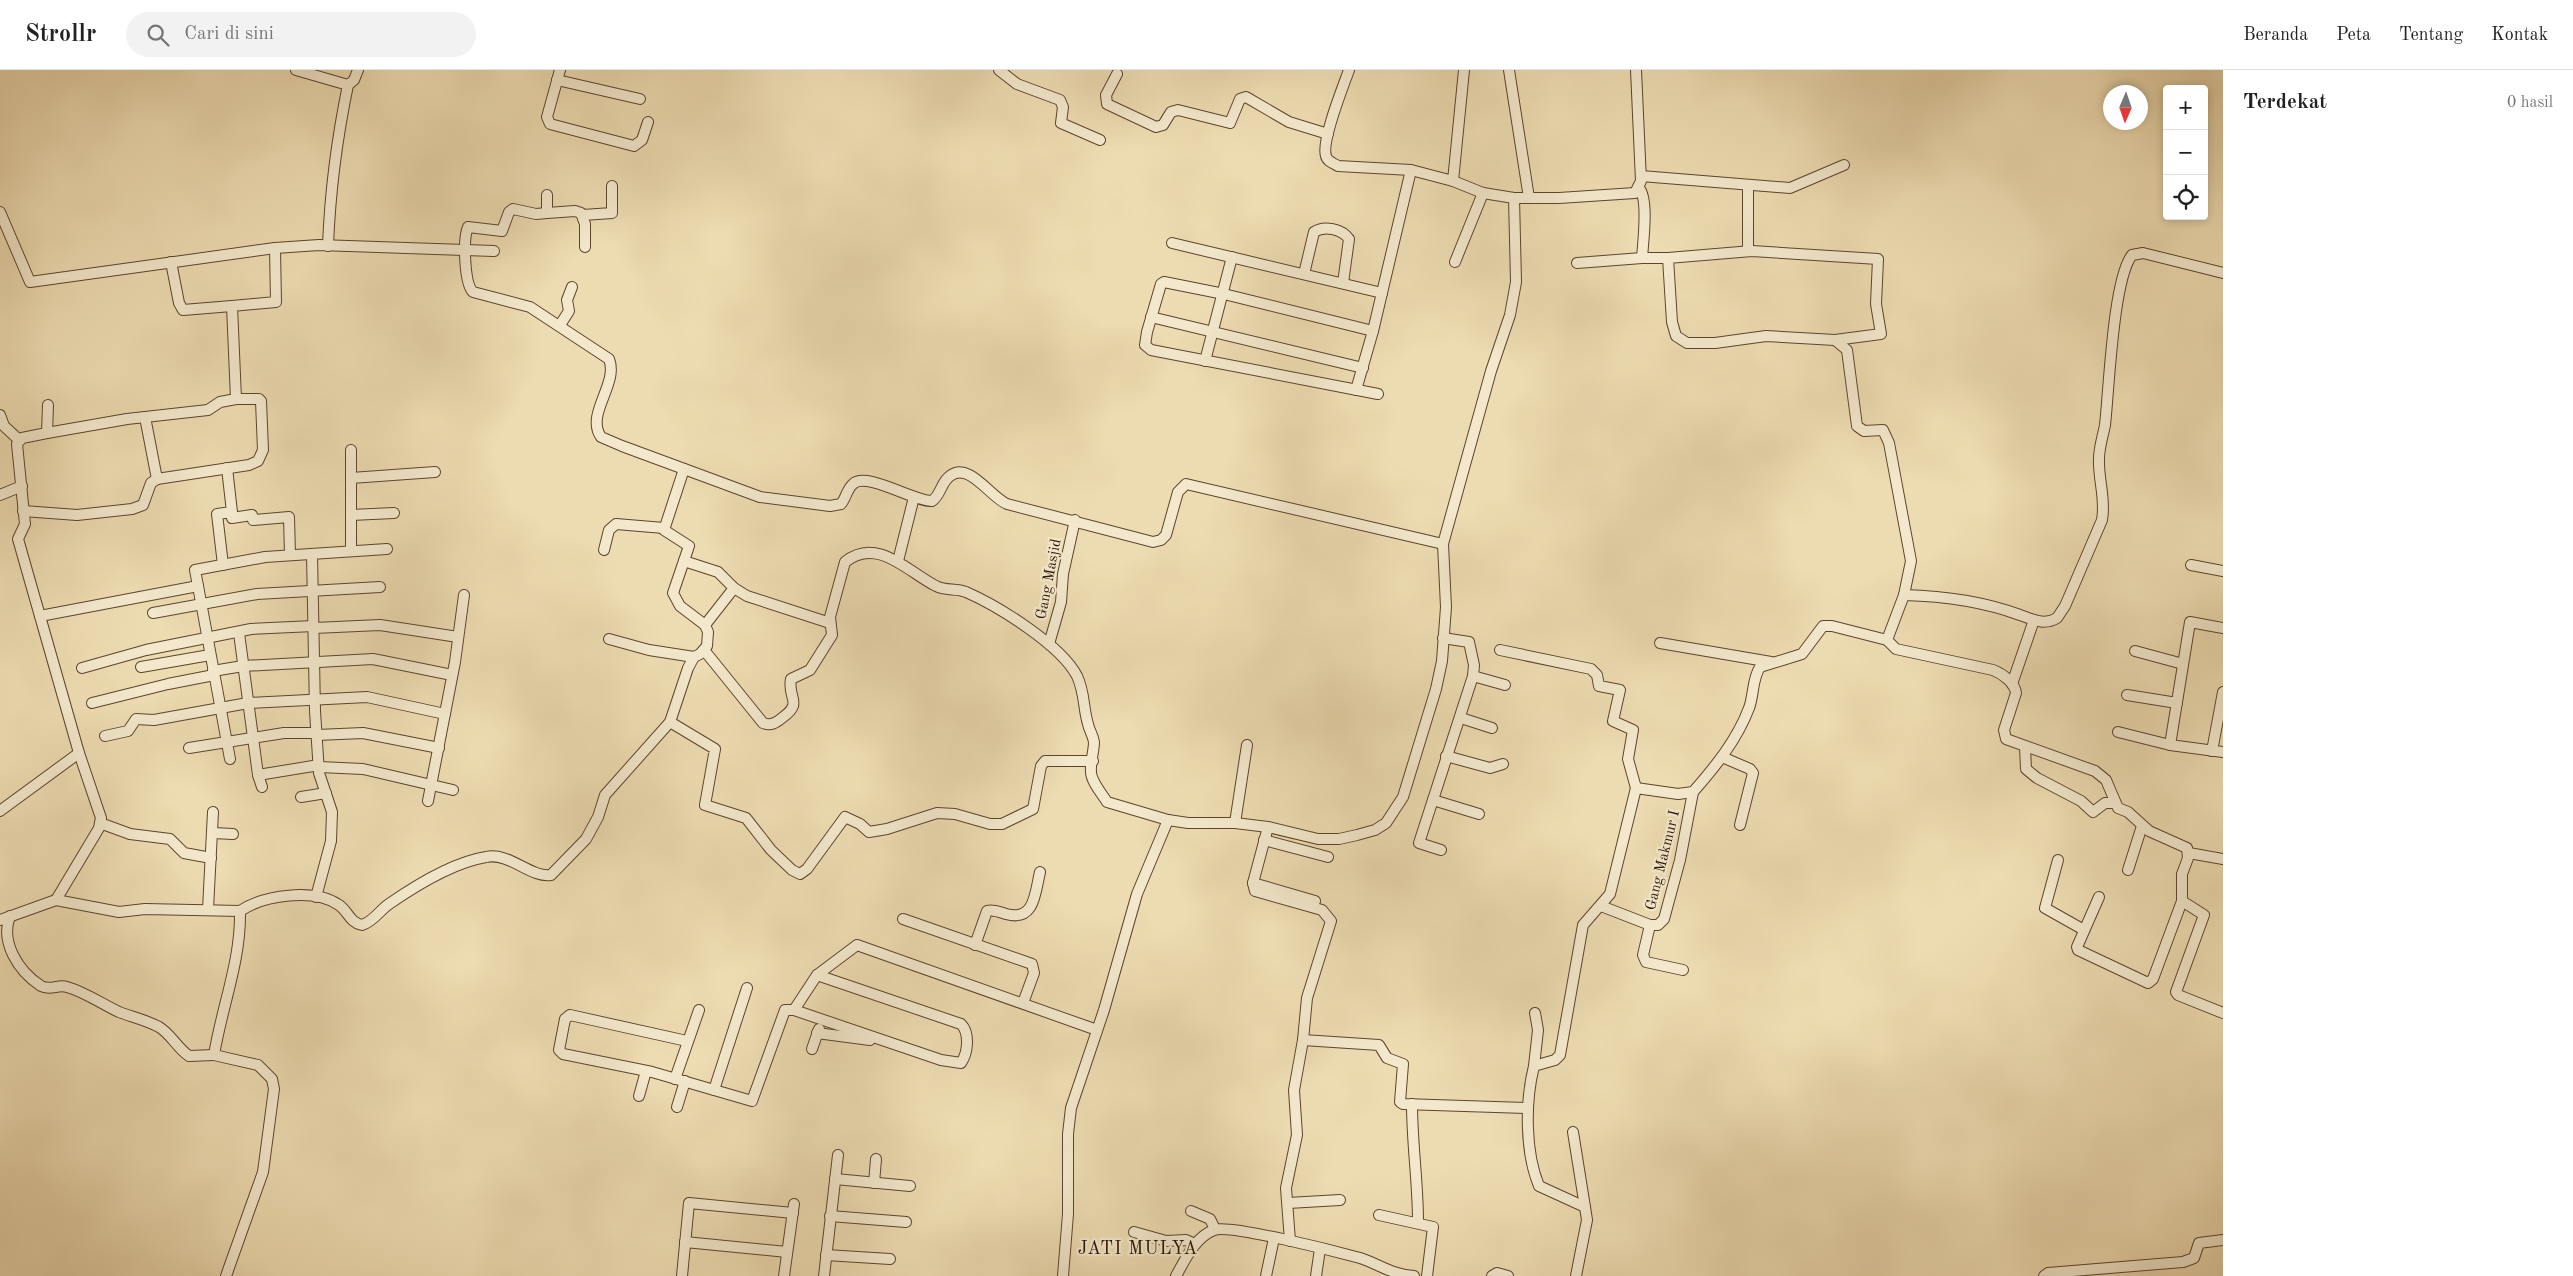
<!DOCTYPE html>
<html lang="id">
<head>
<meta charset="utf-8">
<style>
  :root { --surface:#fff; --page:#f2f2f2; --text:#222; --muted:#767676; --line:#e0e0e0 }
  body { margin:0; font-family:"Old Standard TT",serif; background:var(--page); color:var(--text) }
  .controls { position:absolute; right:15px; top:15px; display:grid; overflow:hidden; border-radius:5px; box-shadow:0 2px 8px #0003 }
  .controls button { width:45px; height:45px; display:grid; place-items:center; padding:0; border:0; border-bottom:1px solid var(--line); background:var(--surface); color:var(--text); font:25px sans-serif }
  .compass { position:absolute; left:2103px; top:15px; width:45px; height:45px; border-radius:50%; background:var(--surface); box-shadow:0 2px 8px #0003; rotate:182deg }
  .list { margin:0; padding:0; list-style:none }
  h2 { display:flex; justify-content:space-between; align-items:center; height:65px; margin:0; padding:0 20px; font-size:21px }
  h2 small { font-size:16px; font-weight:400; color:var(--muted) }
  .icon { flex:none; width:28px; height:28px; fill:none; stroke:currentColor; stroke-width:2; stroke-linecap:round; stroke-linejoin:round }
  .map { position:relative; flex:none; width:2223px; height:1206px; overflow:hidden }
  header { display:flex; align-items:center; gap:30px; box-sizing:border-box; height:70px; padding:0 25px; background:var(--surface); border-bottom:1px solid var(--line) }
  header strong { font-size:24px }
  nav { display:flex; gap:28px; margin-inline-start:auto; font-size:18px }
  .search { width:350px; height:45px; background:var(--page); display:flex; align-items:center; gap:12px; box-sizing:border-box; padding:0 18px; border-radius:28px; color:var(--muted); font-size:19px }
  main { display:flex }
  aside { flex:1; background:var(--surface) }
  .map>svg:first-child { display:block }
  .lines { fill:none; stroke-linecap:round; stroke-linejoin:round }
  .minor-casing { stroke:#5c442e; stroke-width:12 }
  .minor { stroke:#f3e8cc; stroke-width:10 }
  .labels { text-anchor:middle; stroke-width:4.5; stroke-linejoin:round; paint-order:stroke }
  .street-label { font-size:15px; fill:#2c1202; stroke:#f3e8cc }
  .quarter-label { font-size:18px; letter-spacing:1px; fill:#2c1202; stroke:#f3e8cc }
</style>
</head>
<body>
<header>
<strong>Strollr</strong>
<div class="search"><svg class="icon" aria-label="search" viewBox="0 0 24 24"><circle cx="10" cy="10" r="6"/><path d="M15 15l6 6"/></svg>Cari di sini</div>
<nav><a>Beranda</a><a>Peta</a><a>Tentang</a><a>Kontak</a></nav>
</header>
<main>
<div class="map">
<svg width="2223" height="1206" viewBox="0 0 2223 1206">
  <rect width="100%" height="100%" fill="#eddbb1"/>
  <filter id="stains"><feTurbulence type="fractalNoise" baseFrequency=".004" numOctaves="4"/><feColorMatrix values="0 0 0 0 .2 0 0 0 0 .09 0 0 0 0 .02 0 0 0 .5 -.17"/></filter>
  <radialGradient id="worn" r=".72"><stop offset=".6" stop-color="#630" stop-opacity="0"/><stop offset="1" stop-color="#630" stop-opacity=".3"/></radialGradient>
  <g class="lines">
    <!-- minor casing -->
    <g class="minor-casing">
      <g id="minor">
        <polyline points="296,0 348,15 354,10 358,0"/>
        <polyline points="560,0 547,47 550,54 634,76 642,70 648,52"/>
        <polyline points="999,0 1017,14 1060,30 1063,37 1061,53 1100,70"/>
        <polyline points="1509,0 1529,128"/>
        <polyline points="1117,4 1106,25 1107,34 1156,57 1163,55 1171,42 1178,40 1230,53 1240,29 1246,27 1289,52 1328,64"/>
        <polyline points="557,10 640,29"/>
        <polyline points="1641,106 1790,118 1844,95"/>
        <polyline points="1453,111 1464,0"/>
        <path d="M1639,118C1649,129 1643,172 1642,188"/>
        <path d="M547,125V143L536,144L513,139L509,142L502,161L468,157C463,168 464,213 473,222L530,237L609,289C619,314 585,344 601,367L622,376L760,427L830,436L841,434C846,428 847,419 853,414C866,401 915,432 932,431C941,425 941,412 950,406C969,391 990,427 1007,434L1153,472L1161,470L1166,465L1178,422L1186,414L1443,474L1491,301L1510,245L1516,212L1514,128L1483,123L1453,111L1411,100L1338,96C1333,93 1327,91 1326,86C1321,71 1343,17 1349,0"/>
        <polyline points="1514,128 1559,128 1635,123 1641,111 1636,0"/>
        <polyline points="0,142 30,212 275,178 319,175 494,181"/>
        <polyline points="547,143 575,141 581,143 585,154 585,177"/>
        <polyline points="583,145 612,143 612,116"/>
        <polyline points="1172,173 1382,223"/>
        <path d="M328,176C330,122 337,68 348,15"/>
        <polyline points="1748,181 1748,116"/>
        <polyline points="171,192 179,233 183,240 232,236"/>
        <polyline points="1455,192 1483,123"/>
        <polyline points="1577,193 1642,188 1668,188 1752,181 1878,189 1876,234 1881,264 1835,270 1766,266 1715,273 1687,273 1676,266 1672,252 1668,188"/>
        <path d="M1304,204L1314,162C1324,155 1342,159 1349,169L1343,213"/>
        <polyline points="1151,247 1363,298"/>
        <polyline points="560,255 569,241 567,230 572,217"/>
        <polyline points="1373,261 1224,224 1164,212 1161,214 1147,262 1145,275 1151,280 1378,324"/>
        <polyline points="1835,270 1847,280 1857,356 1864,361 1883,360 1889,373 1911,491 1904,525"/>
        <polyline points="1205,291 1232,187"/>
        <polyline points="1356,320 1373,261 1411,100"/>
        <polyline points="0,345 4,356 19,370"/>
        <polyline points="145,347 157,409"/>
        <polyline points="47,363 48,335"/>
        <polyline points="351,380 351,479"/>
        <polyline points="351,408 435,402"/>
        <polyline points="0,425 22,416"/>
        <polyline points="23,441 77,445 132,439 143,435 151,413 157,409 249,395 258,391 263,380 261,331 259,329 236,329"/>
        <polyline points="230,442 232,448 252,445 253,450 289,447 290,485"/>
        <polyline points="351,445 394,443"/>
        <polyline points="604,480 609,460 616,454 664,458"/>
        <polyline points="312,484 315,641 319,703 332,742 331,771 316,827"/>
        <polyline points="684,491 718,502 734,518 747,526 830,553"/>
        <polyline points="898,491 914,427"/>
        <polyline points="223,495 217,444 232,442 227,398"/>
        <polyline points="2191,495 2223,501"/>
        <polyline points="198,516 230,689"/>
        <polyline points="153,543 257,524 380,517"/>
        <polyline points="40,546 198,516 195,500 265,487 387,479"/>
        <polyline points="705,555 734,518"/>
        <polyline points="314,558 380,555 458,567"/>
        <polyline points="2223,558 2190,552 2170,675 2223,682"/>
        <polyline points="239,563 258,705 262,717"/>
        <polyline points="609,569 649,580 694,587"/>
        <path d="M1887,570L1896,579L1993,600C2003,604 2015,613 2016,623L2004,660L2006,669L2095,701L2106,710L2118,738L2128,742L2149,761L2187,778L2188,788L2182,804V831L2204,845L2176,922L2178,925L2223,943"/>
        <polyline points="1660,573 1771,592"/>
        <polyline points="1049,574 1061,532 1063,504 1075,450"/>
        <path d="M704,580L763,653C771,656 776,653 782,648C804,632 787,629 791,609L810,600L832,565L830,547L845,492C877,466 908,502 936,516C945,521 956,518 966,522C998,536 1061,575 1077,606C1085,623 1083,638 1088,654C1089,660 1093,665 1094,672C1094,681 1090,693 1091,702C1091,711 1102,724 1107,732L1168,750L1188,753H1235L1268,757L1318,769H1339L1357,765L1375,760L1386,753L1403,727L1436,619L1442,591L1446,537L1443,474"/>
        <polyline points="1500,580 1591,599 1597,605 1599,616 1620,620 1613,651 1633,660 1628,689 1636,718"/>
        <polyline points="2135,581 2183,594"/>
        <polyline points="141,597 210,585"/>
        <polyline points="82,598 146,580 251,559 314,556"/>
        <polyline points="213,601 243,596 373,589 452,605"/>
        <polyline points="1473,606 1505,615"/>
        <polyline points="2012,614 2034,550"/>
        <polyline points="2127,625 2177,633"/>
        <polyline points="92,633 168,614 214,605"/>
        <polyline points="1461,648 1492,658"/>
        <polyline points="670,652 715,679 705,735 746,748 771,780 792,800 800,804 807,799 845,747 860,754 869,762 887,759 937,743 955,744 990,754 1002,754 1033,739 1041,696 1045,691 1093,691"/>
        <polyline points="2118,662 2170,675"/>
        <polyline points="317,665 363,663 439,678"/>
        <polyline points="105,666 128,661 136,649 154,650 248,633 367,627 445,644"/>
        <polyline points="2025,677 2026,699 2037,708 2081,731 2093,742 2105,733 2115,733"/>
        <polyline points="189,678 284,663 317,663"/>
        <polyline points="2212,681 2223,622"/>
        <polyline points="1446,686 1490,698 1503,694"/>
        <polyline points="1722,687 1750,699 1753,703 1740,755"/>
        <polyline points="319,697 363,699 453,720"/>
        <polyline points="258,705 319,695"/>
        <polyline points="301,727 326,723"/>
        <polyline points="1433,730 1479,744"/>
        <polyline points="428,731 455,592 464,525"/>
        <polyline points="0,741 79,683"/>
        <polyline points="100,753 130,764 170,769 184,783 211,788"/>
        <polyline points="1235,753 1247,675"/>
        <polyline points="1268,757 1253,813 1255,821 1322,840 1331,851 1307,928 1303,970 1294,1020 1297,1065 1286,1118 1290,1171"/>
        <polyline points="213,763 233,764"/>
        <polyline points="1264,770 1328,787"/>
        <polyline points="1441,780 1419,773 1473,606 1474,595 1469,572 1443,568"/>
        <polyline points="2189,783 2223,789"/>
        <polyline points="2058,790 2045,838 2084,860"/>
        <polyline points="2128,800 2142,756"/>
        <polyline points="1253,813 1315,831"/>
        <polyline points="2099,827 2077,877 2078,880 2148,913 2153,909 2182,831"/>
        <polyline points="56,830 99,758 101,748 79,683 18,469 25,454 17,374 22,368 47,363 127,349 208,340 220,332 236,329 232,236 276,232 275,178"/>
        <polyline points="1601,836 1650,855 1643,885 1646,892 1683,900"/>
        <polyline points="208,839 213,742"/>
        <path d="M10,846C0,872 18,901 41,916C50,921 58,914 67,917C85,922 102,934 119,942C132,947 146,950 159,957C171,964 177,978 189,986L214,985"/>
        <polyline points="903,849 1032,894 1034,903 1023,933"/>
        <path d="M0,850L56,830L119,842L145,839L240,841C264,825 314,818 339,835C348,841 349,852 362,855C373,852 380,840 389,834C415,816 455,792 486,787C510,782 530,808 551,805L586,769L598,747L605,725L670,652L688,598L694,587L700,584L707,576L708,562L705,555L680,536L673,523L689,476L664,460L684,399"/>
        <polyline points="1650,855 1658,855 1664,849 1680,790 1693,722"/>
        <path d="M975,875L987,841C993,839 1000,842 1006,844C1035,852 1035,823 1040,802"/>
        <path d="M794,940L941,990L961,993C968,983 970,963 961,954L817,905"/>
        <polyline points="817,963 870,970"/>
        <polyline points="1303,970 1379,975 1387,988 1403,994 1400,1032 1403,1034 1528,1038"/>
        <polyline points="687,971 570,945 565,949 559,980 563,984 652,1002 752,1031 785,940 794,940 817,905 857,875 1097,960"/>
        <polyline points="812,979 819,959"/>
        <polyline points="1534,996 1538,960 1535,943"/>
        <polyline points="675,1009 699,940"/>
        <polyline points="714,1020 747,918"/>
        <polyline points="639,1026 646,1001"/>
        <path d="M1412,1034C1412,1074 1418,1112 1418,1152"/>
        <polyline points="677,1037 685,1011"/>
        <polyline points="1573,1062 1585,1137"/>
        <polyline points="835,1109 910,1116"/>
        <polyline points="874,1113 876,1089"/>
        <polyline points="1288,1133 1340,1130"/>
        <polyline points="1191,1141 1210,1149 1215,1159"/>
        <polyline points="1379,1145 1433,1157 1427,1206"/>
        <polyline points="830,1146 906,1152"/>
        <polyline points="1134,1162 1166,1171 1186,1170 1195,1174"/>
        <polyline points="685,1172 787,1182"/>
        <polyline points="826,1185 890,1189"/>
        <path d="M226,1206L263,1102L274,1019L272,1009L258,995L214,985C222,936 241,891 240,841"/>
        <polyline points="682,1206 689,1133 793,1143"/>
        <polyline points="784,1206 794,1134"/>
        <polyline points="824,1206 838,1085"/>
        <polyline points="1063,1206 1068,1144 1068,1064 1071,1038 1104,940 1137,824 1168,750"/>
        <path d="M1176,1206C1185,1190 1195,1167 1214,1160C1230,1154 1338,1182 1360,1188C1381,1195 1390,1204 1414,1206"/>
        <polyline points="1266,1206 1274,1168"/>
        <polyline points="1316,1206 1320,1179"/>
        <polyline points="1492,1206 1497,1203 1508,1206"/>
        <path d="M1576,1206L1587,1150L1585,1137L1539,1116C1525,1082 1525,1032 1534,996L1555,990L1560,985L1583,855L1610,824L1636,718L1678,724L1693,722C1715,697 1737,670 1749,638C1754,625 1752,609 1760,597L1802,584L1823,556H1832L1887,570L1904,525C1944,526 1982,531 2020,545C2032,549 2044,556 2057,548L2065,536L2102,450C2106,429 2098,409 2099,389C2099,377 2103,366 2105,355C2109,320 2113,209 2132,185L2143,183L2223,203"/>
        <polyline points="2044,1206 2048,1203 2183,1192 2194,1188 2199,1173 2223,1170"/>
      </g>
    </g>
    <!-- minor -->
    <use href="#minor" class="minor"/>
  </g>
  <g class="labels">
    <!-- street labels -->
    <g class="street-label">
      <text transform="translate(1048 509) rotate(-79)" y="5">Gang Masjid</text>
      <text transform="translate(1662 790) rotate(-76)" y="5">Gang Makmur I</text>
    </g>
    <!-- quarter labels -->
    <g class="quarter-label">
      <text x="1138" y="1184">JATI MULYA</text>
    </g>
  </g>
  <rect width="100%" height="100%" filter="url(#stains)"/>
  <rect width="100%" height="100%" fill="url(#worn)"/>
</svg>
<div class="controls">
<button>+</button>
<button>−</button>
<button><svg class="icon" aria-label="locate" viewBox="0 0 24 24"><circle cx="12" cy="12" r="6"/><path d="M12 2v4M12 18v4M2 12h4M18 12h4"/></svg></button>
</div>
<svg class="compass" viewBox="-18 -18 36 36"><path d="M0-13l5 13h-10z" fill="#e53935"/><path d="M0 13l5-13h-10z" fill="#767676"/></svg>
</div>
<aside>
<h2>Terdekat<small>0 hasil</small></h2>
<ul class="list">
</ul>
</aside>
</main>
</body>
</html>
